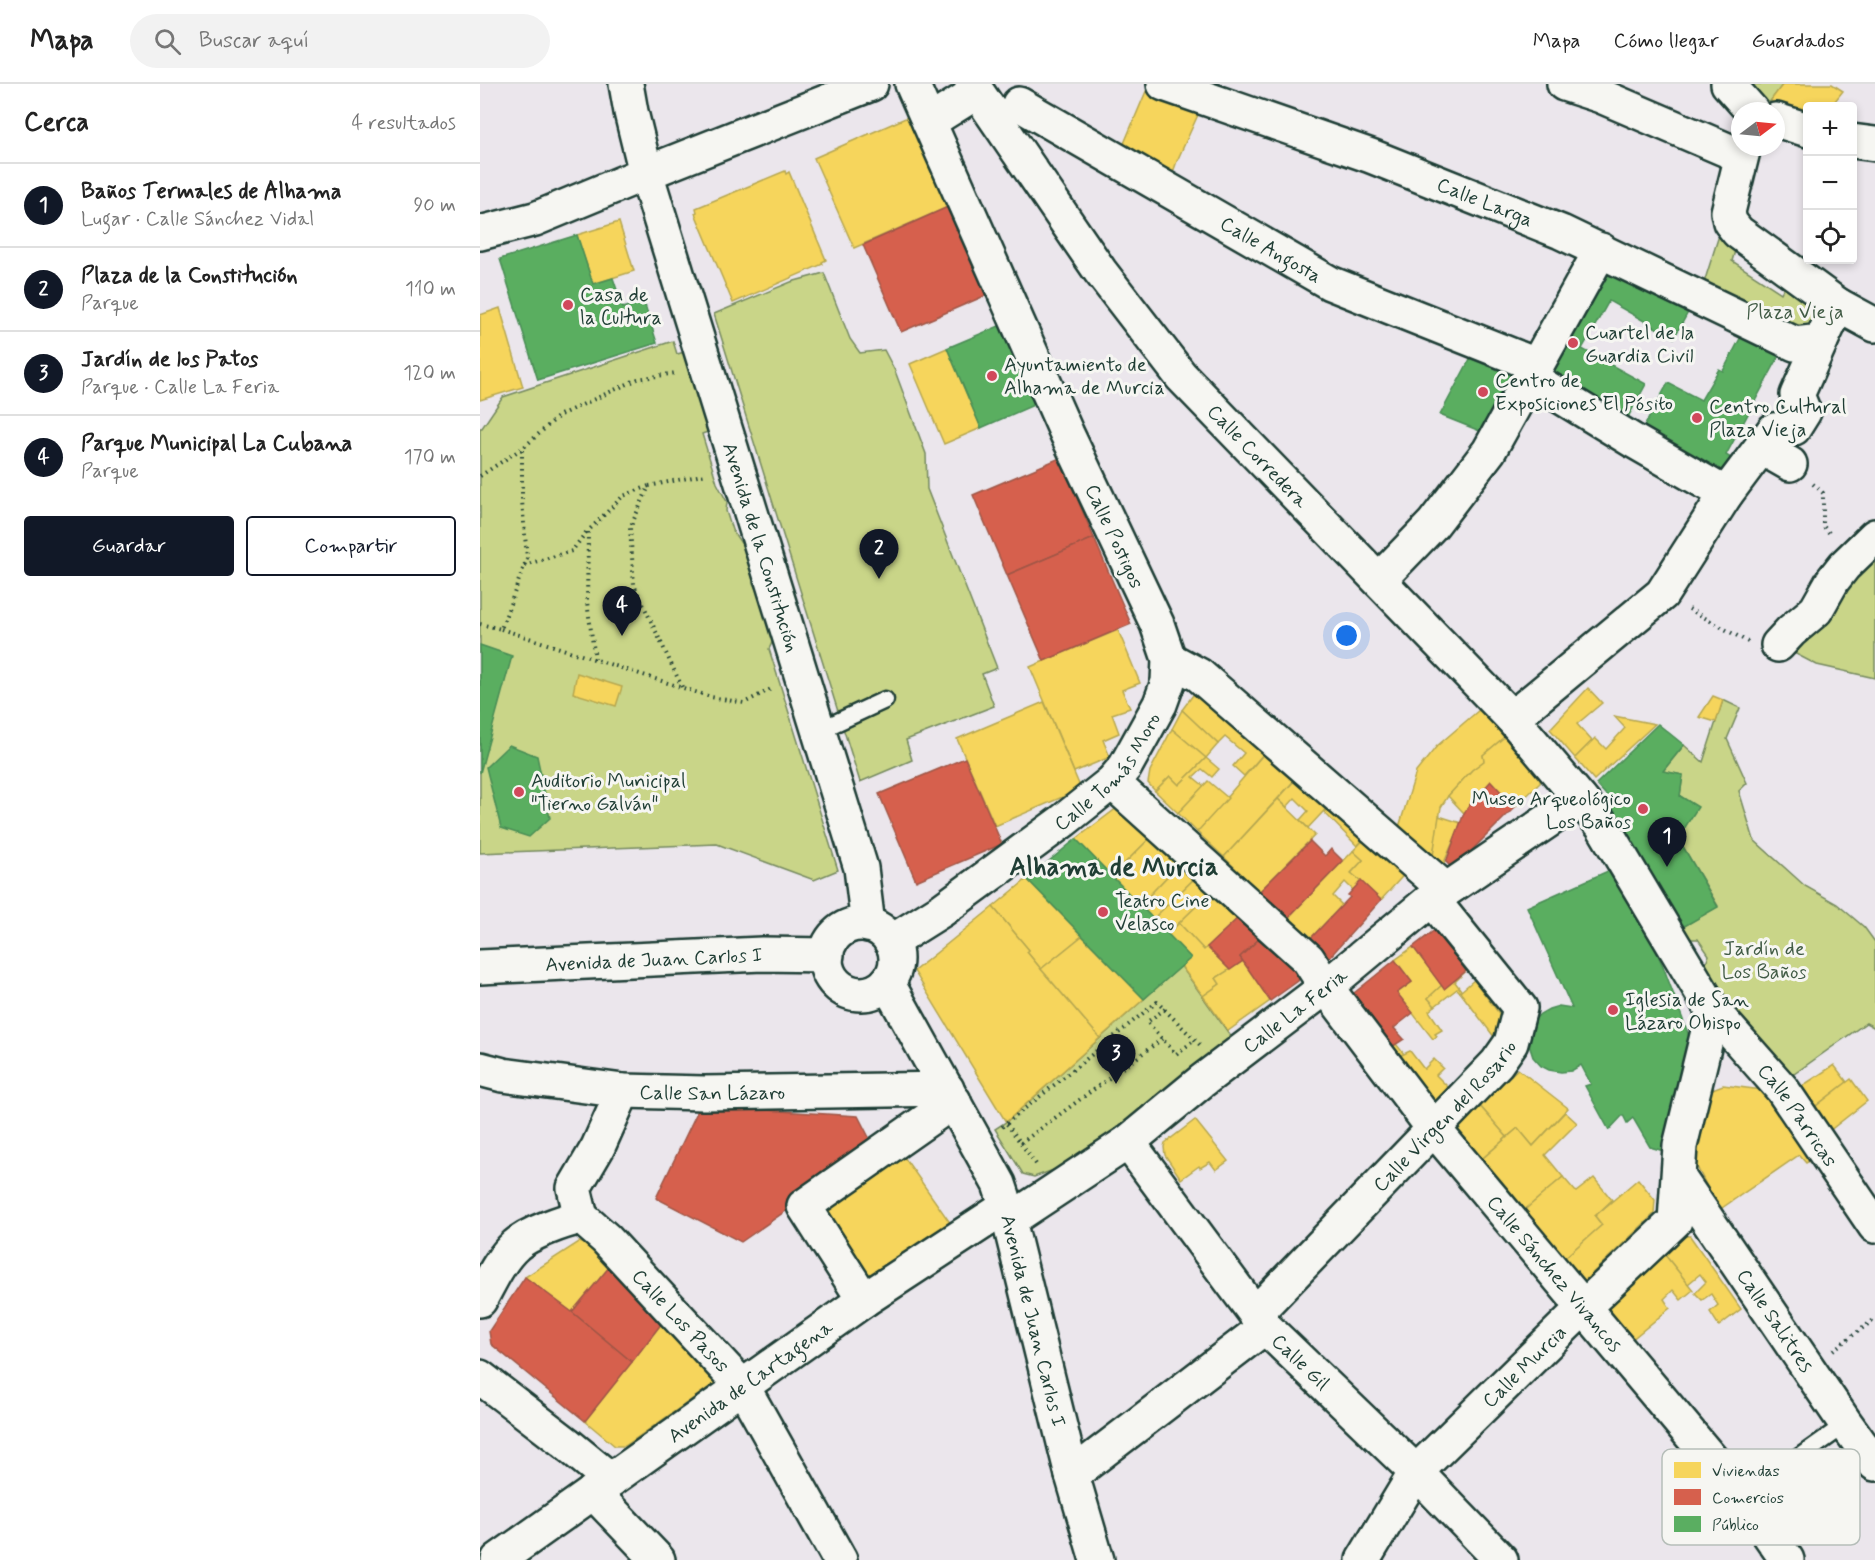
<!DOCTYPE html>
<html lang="es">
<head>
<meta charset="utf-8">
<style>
  :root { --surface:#fff; --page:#f2f2f2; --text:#222; --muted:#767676; --line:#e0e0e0; --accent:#111827 }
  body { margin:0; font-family:Mynerve,sans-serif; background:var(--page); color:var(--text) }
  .controls { position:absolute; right:18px; top:18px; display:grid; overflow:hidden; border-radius:6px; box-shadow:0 3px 9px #0003 }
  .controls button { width:54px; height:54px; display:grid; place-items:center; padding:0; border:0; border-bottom:2px solid var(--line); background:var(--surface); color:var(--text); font:30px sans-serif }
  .compass { position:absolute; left:1251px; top:18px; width:54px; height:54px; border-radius:50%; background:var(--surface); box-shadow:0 3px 9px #0003; rotate:74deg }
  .you { position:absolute; left:867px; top:552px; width:21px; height:21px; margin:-15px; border:4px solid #fff; border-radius:50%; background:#1a73e8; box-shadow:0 0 0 9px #1a73e833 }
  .badge { display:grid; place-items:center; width:39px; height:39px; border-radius:50%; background:var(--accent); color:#fff; font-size:20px; font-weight:700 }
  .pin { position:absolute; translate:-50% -50px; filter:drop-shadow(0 2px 3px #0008) }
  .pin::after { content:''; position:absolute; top:32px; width:21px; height:18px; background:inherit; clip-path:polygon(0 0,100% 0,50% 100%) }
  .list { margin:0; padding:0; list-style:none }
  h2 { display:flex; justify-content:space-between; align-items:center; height:78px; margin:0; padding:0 24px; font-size:26px }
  h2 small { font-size:20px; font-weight:400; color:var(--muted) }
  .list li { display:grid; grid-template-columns:39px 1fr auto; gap:18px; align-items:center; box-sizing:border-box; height:84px; padding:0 24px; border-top:2px solid var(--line) }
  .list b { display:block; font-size:22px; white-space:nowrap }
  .list p { margin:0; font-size:20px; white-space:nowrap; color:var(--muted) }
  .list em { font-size:20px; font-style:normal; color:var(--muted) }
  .actions { display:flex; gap:12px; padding:18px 24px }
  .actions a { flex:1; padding:14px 0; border:2px solid var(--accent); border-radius:6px; text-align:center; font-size:21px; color:var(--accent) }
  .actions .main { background:var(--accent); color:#fff }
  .icon { flex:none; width:33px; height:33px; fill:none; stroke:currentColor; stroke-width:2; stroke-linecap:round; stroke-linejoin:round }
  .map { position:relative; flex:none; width:1395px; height:1476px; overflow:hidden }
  header { display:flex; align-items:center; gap:36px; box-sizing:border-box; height:84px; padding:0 30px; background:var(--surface); border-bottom:2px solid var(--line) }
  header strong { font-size:28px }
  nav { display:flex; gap:33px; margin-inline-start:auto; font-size:21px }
  .search { width:420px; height:54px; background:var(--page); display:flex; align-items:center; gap:15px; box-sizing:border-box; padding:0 21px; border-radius:33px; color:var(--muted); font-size:22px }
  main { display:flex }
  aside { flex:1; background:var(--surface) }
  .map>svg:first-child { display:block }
  .green { fill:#c9d588; stroke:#74895e; stroke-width:1.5 }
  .homes { fill:#f6d55c; stroke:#b6a750; stroke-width:1.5 }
  .shops { fill:#d6604d; stroke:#9f5646; stroke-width:1.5 }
  .public { fill:#5aae61; stroke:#488c54; stroke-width:1.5 }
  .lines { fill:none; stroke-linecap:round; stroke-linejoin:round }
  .lane-casing { stroke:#1f3d34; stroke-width:21 }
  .street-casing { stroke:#1f3d34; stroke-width:38 }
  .primary-casing { stroke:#1f3d34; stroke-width:38 }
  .path { stroke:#1f3d34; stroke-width:4; stroke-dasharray:1.5 4.5; stroke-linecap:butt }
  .lane { stroke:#f6f6f2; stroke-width:16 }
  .street { stroke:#f6f6f2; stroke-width:33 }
  .primary { stroke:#f6f6f2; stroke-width:33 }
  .poi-dot { fill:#d1495b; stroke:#f6f6f2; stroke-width:2 }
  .labels { text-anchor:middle; stroke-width:6; stroke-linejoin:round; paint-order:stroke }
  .street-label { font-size:20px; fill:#1f3d34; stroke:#f6f6f2 }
  .poi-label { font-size:20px; fill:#1f3d34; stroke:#f6f6f2; text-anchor:start }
  .park-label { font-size:20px; fill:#415b45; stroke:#f6f6f2 }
  .district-label { font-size:26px; font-weight:bold; fill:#1f3d34; stroke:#f6f6f2 }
  .key { fill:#f6f6f2; stroke:#b6beb9; stroke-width:1.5 }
  .key-label { font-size:16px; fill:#1f3d34 }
</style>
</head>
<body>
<header>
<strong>Mapa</strong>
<div class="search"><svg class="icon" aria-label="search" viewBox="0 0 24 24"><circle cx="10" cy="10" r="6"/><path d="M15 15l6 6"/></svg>Buscar aquí</div>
<nav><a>Mapa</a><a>Cómo llegar</a><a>Guardados</a></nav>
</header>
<main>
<aside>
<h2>Cerca<small>4 resultados</small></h2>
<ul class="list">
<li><span class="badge">1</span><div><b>Baños Termales de Alhama</b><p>Lugar · Calle Sánchez Vidal</p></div><em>90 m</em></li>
<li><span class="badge">2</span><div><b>Plaza de la Constitución</b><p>Parque</p></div><em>110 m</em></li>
<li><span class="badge">3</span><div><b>Jardín de los Patos</b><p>Parque · Calle La Feria</p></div><em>120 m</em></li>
<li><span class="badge">4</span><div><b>Parque Municipal La Cubana</b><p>Parque</p></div><em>170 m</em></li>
</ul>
<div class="actions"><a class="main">Guardar</a><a>Compartir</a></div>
</aside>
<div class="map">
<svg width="1395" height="1476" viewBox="0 0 1395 1476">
  <rect width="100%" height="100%" fill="#ebe6ec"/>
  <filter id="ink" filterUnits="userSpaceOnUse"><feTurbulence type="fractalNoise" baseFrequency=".0167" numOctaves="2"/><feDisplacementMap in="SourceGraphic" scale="12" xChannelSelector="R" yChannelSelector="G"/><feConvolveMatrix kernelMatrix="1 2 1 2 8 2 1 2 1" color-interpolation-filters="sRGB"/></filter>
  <g filter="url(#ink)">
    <!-- green -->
    <g class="green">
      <polygon points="1271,0 1303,0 1289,19 1276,8"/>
      <polygon points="1240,148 1258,157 1252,177 1301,209 1308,195 1335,216 1337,234 1333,244 1312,251 1222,205"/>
      <polygon points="344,189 370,255 380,269 404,266 415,287 446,370 447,405 517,584 502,590 514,622 426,656 432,676 380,698 234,230 311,198"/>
      <polygon points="193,257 197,270 205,268 230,347 222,350 237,399 247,418 246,427 252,446 271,474 273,499 297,548 289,565 358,786 334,796 237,760 0,769 0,344 2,344 23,313"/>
      <polygon points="1395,460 1395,594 1337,581 1312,568"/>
      <polygon points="1243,616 1260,624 1247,655 1267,699 1259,707 1274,756 1325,802 1357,820 1384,843 1395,858 1395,944 1386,939 1307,995 1224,885 1229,871 1218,855 1208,855 1201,844 1238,822 1198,754 1217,723 1200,712 1203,691 1183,687 1204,661 1223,678"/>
      <polygon points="701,882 757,961 593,1079 554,1093 543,1090 515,1045 526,1038"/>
    </g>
    <!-- homes -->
    <g class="homes">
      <polygon points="1303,0 1352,0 1363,7 1351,22 1328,22 1328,31 1294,23 1291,16"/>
      <polygon points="667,5 722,22 697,77 690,97 640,69"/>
      <polygon points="430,32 470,122 374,164 334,74"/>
      <polygon points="305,87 306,90 309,88 346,176 342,178 343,180 253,219 215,129 217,128 216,124"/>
      <polygon points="139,138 154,187 113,200 97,151"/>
      <polygon points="20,224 43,303 0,316 0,231"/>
      <polygon points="467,264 501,344 464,360 430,280"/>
      <polygon points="638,546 660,599 642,606 650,624 632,630 639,649 623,656 630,673 594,688 550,583"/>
      <polygon points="97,589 142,603 136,622 93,609"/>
      <polygon points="721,600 793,659 764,692 753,682 764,669 745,653 738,660 702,626"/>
      <polygon points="1108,604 1122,619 1097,640 1112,657 1095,674 1070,645"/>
      <polygon points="1233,612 1243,616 1236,638 1219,633"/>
      <polygon points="564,618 601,705 515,742 477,655"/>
      <polygon points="1006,620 1028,650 1003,671 1004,677 992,686 968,712 961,723 953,772 919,743 936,688 957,662"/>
      <polygon points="702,626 738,660 726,674 692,645"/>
      <polygon points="1134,632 1175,640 1114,696 1095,674 1115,654 1126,665 1145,644"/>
      <polygon points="692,645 726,674 699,701 690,692 675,707 668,699 670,687"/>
      <polygon points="1028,650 1061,686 1060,699 1035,723 1011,697 992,718 984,729 968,712 992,686 1004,677 1003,671"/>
      <polygon points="793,659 823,687 744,773 717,748"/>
      <polygon points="726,674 739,685 732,693 722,685 713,693 724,702 698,729 675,707 690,692 699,701"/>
      <polygon points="823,687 855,715 828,744 820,736 828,727 815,714 807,723 798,715"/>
      <polygon points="728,697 748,714 717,748 698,729"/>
      <polygon points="798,715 835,751 779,808 744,773"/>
      <polygon points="855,715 891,748 877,762 844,728"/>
      <polygon points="637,724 673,751 632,792 596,755"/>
      <polygon points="959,732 981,739 963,781 953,772"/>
      <polygon points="891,748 930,784 901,816 871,789 883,776 873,767"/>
      <polygon points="673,751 701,778 660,821 632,792"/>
      <polygon points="873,767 883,776 871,789 881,797 873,806 865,798 853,812 862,821 829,856 807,835"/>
      <polygon points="701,778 716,793 673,835 660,821"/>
      <polygon points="716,793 731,808 688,850 673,835"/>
      <polygon points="547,795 602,852 561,885 547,868 549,866 513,823"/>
      <polygon points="731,808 759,833 724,866 699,839"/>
      <polygon points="513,823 549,866 547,868 561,885 620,954 526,1038 434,887"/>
      <polygon points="699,839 724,866 727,863 750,886 736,894 740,900 723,912 701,882 711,874 688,850"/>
      <polygon points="602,852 664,915 620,954 561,885"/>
      <polygon points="933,863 962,901 948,914 955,922 949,927 962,946 955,950 957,952 953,955 917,909 932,898 915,876"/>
      <polygon points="763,877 790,917 748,947 723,912 740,900 736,894"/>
      <polygon points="986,887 975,898 981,906 980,908 977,905 955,922 948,914 962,901 964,905"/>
      <polygon points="994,896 1027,940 1015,954 980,908"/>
      <polygon points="916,960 924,970 911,976 904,968"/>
      <polygon points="930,967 944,985 954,975 963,984 956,991 969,1004 957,1019 947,1019 911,976"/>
      <polygon points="1354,981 1367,998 1327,1029 1313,1008"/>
      <polygon points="1038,985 1088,1024 1053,1062 1038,1044 1027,1053 998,1020"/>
      <polygon points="1371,995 1387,1017 1344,1051 1327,1029"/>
      <polygon points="1243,1001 1290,1007 1334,1074 1326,1079 1319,1071 1239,1126 1211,1071 1227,1007"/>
      <polygon points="998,1020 1027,1053 996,1080 972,1043"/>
      <polygon points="1085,1028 1097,1039 1065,1071 1083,1093 1040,1130 996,1080 1038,1044 1053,1062"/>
      <polygon points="715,1036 748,1077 736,1086 730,1078 720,1084 719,1082 701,1095 685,1071 684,1063 685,1059"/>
      <polygon points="417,1063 471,1140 392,1195 338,1118"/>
      <polygon points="1083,1093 1096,1108 1114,1094 1132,1116 1115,1132 1122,1141 1081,1177 1040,1130"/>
      <polygon points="1158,1095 1175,1116 1174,1130 1102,1199 1081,1177 1122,1141 1115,1132"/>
      <polygon points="1204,1152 1210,1152 1261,1225 1239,1242 1230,1228 1238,1221 1231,1210 1222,1216 1215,1209 1226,1198 1220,1190 1208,1200 1185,1171"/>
      <polygon points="99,1158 111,1162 130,1182 92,1228 45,1193"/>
      <polygon points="1185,1171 1213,1206 1201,1216 1193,1206 1184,1215 1190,1224 1150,1257 1127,1231 1130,1220"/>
      <polygon points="185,1235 235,1287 235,1299 145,1362 135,1362 105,1337"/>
    </g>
    <!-- shops -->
    <g class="shops">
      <polygon points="470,122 509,210 421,248 383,161"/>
      <polygon points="580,374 614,454 527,491 493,411"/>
      <polygon points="614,454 651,540 564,577 527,491"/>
      <polygon points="485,674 522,760 436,797 399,710"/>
      <polygon points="1011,697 1035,723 976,782 971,783 966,778 984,729 992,718"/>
      <polygon points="830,757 845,772 851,765 863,777 807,835 779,808"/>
      <polygon points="881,797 901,816 848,875 829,856 870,813 868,811"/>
      <polygon points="759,833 780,854 760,873 763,877 750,886 727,863"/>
      <polygon points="956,845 986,887 964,905 933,863"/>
      <polygon points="780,854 820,891 818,897 790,917 760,873"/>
      <polygon points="915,876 932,898 917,909 933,929 914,944 924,955 904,968 864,917"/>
      <polygon points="220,1022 378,1032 395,1065 261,1158 176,1114"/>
      <polygon points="130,1182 185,1235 152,1278 92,1228"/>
      <polygon points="45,1193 92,1228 152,1278 105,1337 11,1260 9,1247"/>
    </g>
    <!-- public -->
    <g class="public">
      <polygon points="97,151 113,200 133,194 143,224 164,218 177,259 58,296 20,175"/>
      <polygon points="1129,174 1212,221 1194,254 1129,217 1102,265 1166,300 1147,335 1065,289"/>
      <polygon points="524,240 558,319 501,344 467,264"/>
      <polygon points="1265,245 1303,265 1246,371 1257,378 1241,402 1159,352 1188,299 1221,316 1239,285 1243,287"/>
      <polygon points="997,262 1046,284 1010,351 960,331"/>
      <polygon points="0,561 32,572 0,689"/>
      <polygon points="1178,640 1204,661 1183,687 1203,691 1200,712 1218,723 1198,754 1238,823 1201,844 1132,722 1135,721 1116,700"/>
      <polygon points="29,661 57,672 70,734 49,753 21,744 6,683"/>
      <polygon points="596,755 711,874 664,915 547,795"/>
      <polygon points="1137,783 1183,882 1209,952 1184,1067 1170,1063 1153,1034 1147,1039 1143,1031 1129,1046 1105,1002 1111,1000 1101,981 1091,987 1081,988 1069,986 1061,982 1053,973 1048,958 1048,952 1053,937 1060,930 1069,925 1079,922 1092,924 1047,823"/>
    </g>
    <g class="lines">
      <!-- lane casing -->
      <g class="lane-casing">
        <g id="lane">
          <polyline points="338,647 405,616"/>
          <polyline points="1263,1413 1366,1340"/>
        </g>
      </g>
      <!-- street casing -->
      <g class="street-casing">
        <g id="street">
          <path id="s1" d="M492,0L620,187L701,292L1032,634L1122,741L1233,927L1302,1005L1395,1142"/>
          <path id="s2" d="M684,0L891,72L1081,148L1315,260L1341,257L1358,221"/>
          <polyline points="1084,0 1121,12 1261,72"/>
          <polyline points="1248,0 1272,27"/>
          <path id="s3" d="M539,20L850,199L1056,281"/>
          <polyline points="1296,36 1328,46"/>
          <polyline points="449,38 497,8"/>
          <polyline points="1372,57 1395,60"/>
          <polyline points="1264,63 1248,128 1250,138 1258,148 1358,221 1395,241"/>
          <polyline points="0,149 55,135 166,89 391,0"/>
          <polyline points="1049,293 1152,356 1246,410"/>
          <polyline points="1282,364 1310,380"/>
          <polyline points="899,496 953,440 1009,367 1121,166"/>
          <polyline points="1298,561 1311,547 1336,526 1353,496 1364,482 1395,452"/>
          <polyline points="689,575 719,591 966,806"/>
          <polyline points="1032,634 1182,510 1246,410 1294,346 1314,344 1324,328 1317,311 1341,257"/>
          <path id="s4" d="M632,698L828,875L846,903L953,1044L1263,1413L1307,1476"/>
          <path id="s5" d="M411,858L462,826L583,737L632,698L645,683L680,620L688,598L689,575L677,540L587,350L432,0"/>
          <path id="s6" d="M0,883L282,870L347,871"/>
          <path id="s7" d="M0,985L23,991L143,1007L224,1009L467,1005"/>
          <path id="s8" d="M648,1058L785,1243L936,1388L1021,1476"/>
          <path id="s9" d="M1199,1094L1366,1340L1395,1380"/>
          <path id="s10" d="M101,1133L126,1155L263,1303L360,1476"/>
          <polyline points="101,1133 94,1104 118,1063 143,1007"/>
          <path id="s11" d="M530,1136L648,1058L722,997L846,903L947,819L1100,715"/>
          <path d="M0,1216C10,1198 20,1175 36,1161C49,1149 84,1137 101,1133"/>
          <polyline points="384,1216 324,1122 474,1017"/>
          <path id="s12" d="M776,1229L1017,979L1031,959L1040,924L952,815"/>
          <polyline points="0,1293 86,1359 131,1396"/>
          <polyline points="592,1391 785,1243"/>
          <polyline points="113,1408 178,1476"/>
          <path id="s13" d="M18,1476L384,1216L526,1123"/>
          <path id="s14" d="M883,1476L936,1388L1104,1223L1195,1137L1200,1062L1233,927"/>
        </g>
      </g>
      <!-- primary casing -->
      <g class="primary-casing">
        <g id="primary">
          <path id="s15" d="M146,0L151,28L166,89L381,784L388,841"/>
          <circle cx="381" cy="875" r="35"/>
          <path id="s16" d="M407,898L519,1100L523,1112L592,1391L617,1476"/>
        </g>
      </g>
      <!-- path -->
      <g class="path">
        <polyline points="0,392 41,365"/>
        <polyline points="1333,400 1343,409 1343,442 1351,451"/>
        <polyline points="44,481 92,467 107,447"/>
        <polyline points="1209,525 1268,558"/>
        <polyline points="0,540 21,545 47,474 42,417 42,365 80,331 158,295 196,289"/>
        <polyline points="21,545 231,613 264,619 293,604"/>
        <polyline points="115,575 107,518 108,447 143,412 169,402"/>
        <polyline points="202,603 154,501 150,444 169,402 227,390"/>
        <polyline points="685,925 667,938 696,970 715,956"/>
        <polyline points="527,1040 558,1083"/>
        <polyline points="522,1043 677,918 720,961"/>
        <polyline points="541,1059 682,955"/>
        <polyline points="1353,1266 1395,1235"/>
      </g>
      <!-- lane -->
      <use href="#lane" class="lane"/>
      <!-- street -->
      <use href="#street" class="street"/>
      <!-- primary -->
      <use href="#primary" class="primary"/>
    </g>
  </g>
  <!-- markers -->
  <g class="poi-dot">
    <circle cx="88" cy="221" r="6"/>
    <circle cx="1093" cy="259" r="6"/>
    <circle cx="512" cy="292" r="6"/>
    <circle cx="1003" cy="308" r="6"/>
    <circle cx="1217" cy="334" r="6"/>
    <circle cx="39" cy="708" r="6"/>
    <circle cx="1163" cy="725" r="6"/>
    <circle cx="623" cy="828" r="6"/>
    <circle cx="1133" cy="926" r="6"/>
  </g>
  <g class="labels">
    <!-- street labels -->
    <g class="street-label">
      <text dy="7" stroke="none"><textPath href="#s2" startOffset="342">Calle Larga</textPath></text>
      <text dy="7" stroke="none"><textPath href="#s3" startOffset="291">Calle Angosta</textPath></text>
      <text dy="7" stroke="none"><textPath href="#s1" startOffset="470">Calle Corredera</textPath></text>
      <text transform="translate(635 452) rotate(65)" y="7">Calle Postigos</text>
      <text dy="7" stroke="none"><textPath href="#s15" startOffset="483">Avenida de la Constitución</textPath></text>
      <text dy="7" stroke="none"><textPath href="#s5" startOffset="278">Calle Tomás Moro</textPath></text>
      <text dy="7" stroke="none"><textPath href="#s6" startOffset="174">Avenida de Juan Carlos I</textPath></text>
      <text dy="7" stroke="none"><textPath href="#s11" startOffset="354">Calle La Feria</textPath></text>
      <text dy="7" stroke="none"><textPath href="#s7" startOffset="234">Calle San Lázaro</textPath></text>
      <text dy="7" stroke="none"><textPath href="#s12" startOffset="273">Calle Virgen del Rosario</textPath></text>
      <text dy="7" stroke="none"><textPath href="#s1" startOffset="1326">Calle Parricas</textPath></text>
      <text dy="7" stroke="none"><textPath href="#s4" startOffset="664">Calle Sánchez Vivancos</textPath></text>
      <text dy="7" stroke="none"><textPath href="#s16" startOffset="372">Avenida de Juan Carlos I</textPath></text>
      <text dy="7" stroke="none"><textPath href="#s10" startOffset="144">Calle Los Pasos</textPath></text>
      <text dy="7" stroke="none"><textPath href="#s9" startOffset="172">Calle Salitres</textPath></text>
      <text dy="7" stroke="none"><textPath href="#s8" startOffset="280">Calle Gil</textPath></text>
      <text dy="7" stroke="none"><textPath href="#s14" startOffset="254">Calle Murcia</textPath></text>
      <text dy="7" stroke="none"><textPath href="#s13" startOffset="309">Avenida de Cartagena</textPath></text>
    </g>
    <!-- poi labels -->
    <g class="poi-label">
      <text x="100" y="217">Casa de<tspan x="100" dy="23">la Cultura</tspan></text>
      <text x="1105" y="255">Cuartel de la<tspan x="1105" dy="23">Guardia Civil</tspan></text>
      <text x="524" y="287">Ayuntamiento de<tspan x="524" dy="23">Alhama de Murcia</tspan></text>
      <text x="1015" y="303">Centro de<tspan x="1015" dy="23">Exposiciones El Pósito</tspan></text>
      <text x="1229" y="329">Centro Cultural<tspan x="1229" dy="23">Plaza Vieja</tspan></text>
      <text x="51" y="703">Auditorio Municipal<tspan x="51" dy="23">"Tierno Galván"</tspan></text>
      <text x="1151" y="721" text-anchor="end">Museo Arqueológico<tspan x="1151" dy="23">Los Baños</tspan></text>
      <text x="635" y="823">Teatro Cine<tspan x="635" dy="23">Velasco</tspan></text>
      <text x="1145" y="922">Iglesia de San<tspan x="1145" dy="23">Lázaro Obispo</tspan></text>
    </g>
    <!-- park labels -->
    <g class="park-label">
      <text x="1315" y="234">Plaza Vieja</text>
      <text x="1284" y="871">Jardín de<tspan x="1284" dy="23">Los Baños</tspan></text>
    </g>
    <!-- district labels -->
    <g class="district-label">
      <text x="634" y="791">Alhama de Murcia</text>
    </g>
  </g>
  <!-- legend -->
  <rect x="1182" y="1365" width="198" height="96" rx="9" class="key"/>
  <rect x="1194" y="1378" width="27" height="16" fill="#f6d55c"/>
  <rect x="1194" y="1405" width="27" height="16" fill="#d6604d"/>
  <rect x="1194" y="1432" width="27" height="16" fill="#5aae61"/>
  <g class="key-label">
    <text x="1232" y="1392">Viviendas</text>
    <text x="1232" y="1419">Comercios</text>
    <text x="1232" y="1446">Público</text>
  </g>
</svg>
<div class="controls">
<button>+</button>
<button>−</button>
<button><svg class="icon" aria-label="locate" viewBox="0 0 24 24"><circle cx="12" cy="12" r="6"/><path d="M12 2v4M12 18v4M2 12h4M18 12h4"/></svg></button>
</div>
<svg class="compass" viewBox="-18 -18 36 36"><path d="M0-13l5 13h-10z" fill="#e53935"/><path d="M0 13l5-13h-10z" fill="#767676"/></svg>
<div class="you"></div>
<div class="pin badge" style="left:1187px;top:783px">1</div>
<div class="pin badge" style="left:399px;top:495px">2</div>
<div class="pin badge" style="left:636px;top:1000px">3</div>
<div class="pin badge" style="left:142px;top:552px">4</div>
</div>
</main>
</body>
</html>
